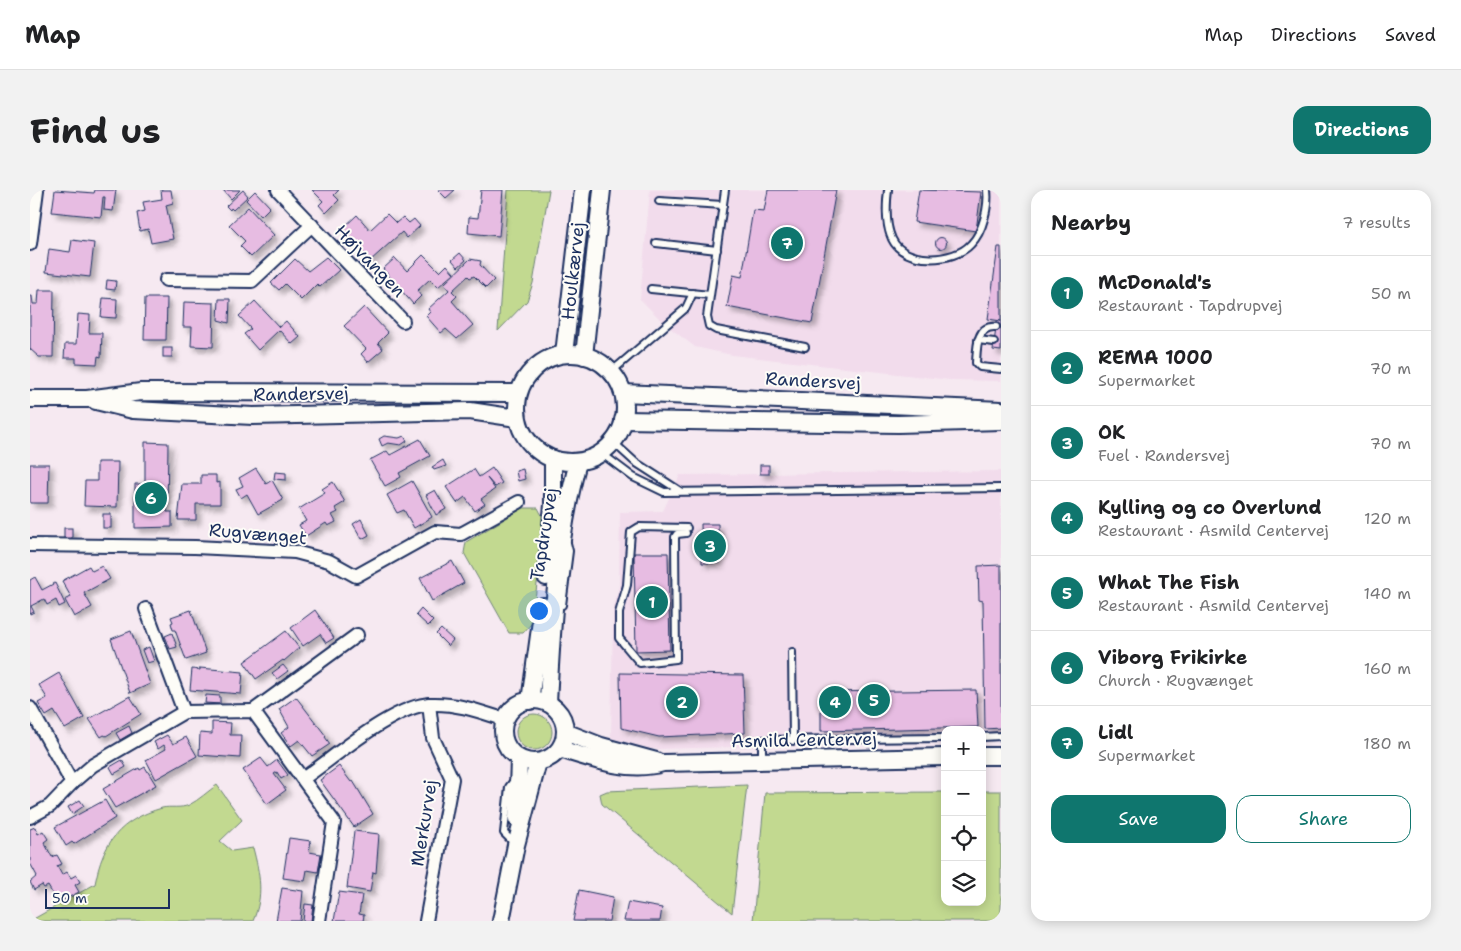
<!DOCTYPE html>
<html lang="en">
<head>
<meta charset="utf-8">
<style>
  :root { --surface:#fff; --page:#f2f2f2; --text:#202124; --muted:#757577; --line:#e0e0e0; --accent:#0f766e }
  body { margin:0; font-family:"Shantell Sans",sans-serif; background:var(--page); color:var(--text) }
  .controls { position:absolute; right:15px; bottom:15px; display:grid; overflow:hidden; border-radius:10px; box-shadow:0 2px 12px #0003 }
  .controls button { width:45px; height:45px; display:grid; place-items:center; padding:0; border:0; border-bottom:1px solid var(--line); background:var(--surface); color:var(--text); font:25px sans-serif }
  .scale { position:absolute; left:15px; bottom:12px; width:125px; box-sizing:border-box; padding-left:5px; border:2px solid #1b2f5e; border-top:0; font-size:14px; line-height:18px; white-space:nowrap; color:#1b2f5e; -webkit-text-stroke:4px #fdfcf7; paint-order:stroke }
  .you { position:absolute; left:508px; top:420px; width:18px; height:18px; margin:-12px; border:4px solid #fff; border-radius:50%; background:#1a73e8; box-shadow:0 0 0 8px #1a73e833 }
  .badge { display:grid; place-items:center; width:32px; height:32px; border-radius:50%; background:var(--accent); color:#fff; font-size:16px; font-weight:700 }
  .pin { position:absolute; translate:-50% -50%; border:2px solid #fff; box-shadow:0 1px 5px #0006 }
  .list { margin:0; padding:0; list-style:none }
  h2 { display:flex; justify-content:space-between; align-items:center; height:65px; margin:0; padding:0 20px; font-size:21px }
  h2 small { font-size:16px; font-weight:400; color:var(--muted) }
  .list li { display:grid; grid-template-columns:32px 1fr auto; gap:15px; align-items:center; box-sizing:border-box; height:75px; padding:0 20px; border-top:1px solid var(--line) }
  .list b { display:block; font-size:19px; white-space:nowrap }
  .list p { margin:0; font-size:16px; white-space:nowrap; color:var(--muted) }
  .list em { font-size:16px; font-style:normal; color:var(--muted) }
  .actions { display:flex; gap:10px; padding:15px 20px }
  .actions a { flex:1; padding:11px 0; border:1px solid var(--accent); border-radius:15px; text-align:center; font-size:18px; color:var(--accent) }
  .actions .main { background:var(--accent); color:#fff }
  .icon { flex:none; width:28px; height:28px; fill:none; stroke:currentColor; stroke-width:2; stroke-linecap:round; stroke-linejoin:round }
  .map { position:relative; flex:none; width:971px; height:731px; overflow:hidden; border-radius:15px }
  header { display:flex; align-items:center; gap:30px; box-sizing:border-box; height:70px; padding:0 25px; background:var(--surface); border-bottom:1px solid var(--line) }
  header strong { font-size:24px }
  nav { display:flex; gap:28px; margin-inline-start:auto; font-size:18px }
  .intro { display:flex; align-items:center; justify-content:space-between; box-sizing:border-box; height:120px; padding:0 30px }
  h1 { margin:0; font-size:35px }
  .button { padding:12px 22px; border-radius:15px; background:var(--accent); color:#fff; font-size:18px; font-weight:700 }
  main { display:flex; gap:30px; padding:0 30px }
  aside { flex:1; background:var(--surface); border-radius:15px; box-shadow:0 2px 12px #0003 }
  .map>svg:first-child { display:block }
  .built { fill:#f2dcec }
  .green { fill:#c2d990; stroke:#6e8477 }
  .building { fill:#e7bce2; stroke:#1b2f5e; filter:url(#shadow) }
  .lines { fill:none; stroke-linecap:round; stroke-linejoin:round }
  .service-casing { stroke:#1b2f5e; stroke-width:10 }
  .minor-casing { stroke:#1b2f5e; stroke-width:16 }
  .tertiary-casing { stroke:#1b2f5e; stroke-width:20 }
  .service { stroke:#fdfcf7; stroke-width:6 }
  .minor { stroke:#fdfcf7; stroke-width:12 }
  .tertiary { stroke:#fdfcf7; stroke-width:16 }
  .labels { text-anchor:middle; stroke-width:4; stroke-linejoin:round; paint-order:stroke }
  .street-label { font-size:18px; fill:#1b2f5e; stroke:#fdfcf7 }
</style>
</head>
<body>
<header>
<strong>Map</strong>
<nav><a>Map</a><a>Directions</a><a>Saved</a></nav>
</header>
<div class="intro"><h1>Find us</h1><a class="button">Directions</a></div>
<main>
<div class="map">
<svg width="971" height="731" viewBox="0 0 971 731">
  <defs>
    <filter id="shadow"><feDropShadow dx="4.5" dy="4.5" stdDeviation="2.5" flood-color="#0004"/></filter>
  </defs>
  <rect width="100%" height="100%" fill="#f6e9f1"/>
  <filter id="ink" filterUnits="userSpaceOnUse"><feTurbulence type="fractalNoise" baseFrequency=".02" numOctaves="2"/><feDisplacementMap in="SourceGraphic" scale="10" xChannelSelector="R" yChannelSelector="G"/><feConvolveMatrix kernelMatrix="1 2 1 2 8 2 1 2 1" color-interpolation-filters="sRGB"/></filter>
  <g filter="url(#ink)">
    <!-- built -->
    <g class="built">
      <polygon points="620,0 971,0 971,191 920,190 702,165 665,157 636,135 610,109"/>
      <polygon points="971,281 971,550 952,551 952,540 915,540 915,552 622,559 581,548 583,421 589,396 590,322 633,321 650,285"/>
    </g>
    <!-- green -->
    <g class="green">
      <polygon points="478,0 519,0 503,93 497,111 468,141"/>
      <polygon points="493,318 508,318 515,331 502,433 493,443 479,443 434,363 436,352"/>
      <circle cx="504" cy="542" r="18"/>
      <path d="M187,595L212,630L190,651L202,661L223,658C230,685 234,705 223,731H0L65,694C73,652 90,630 132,618C140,616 151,619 159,615C169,610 178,601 187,595Z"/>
      <polygon points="717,595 702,723 572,614 570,604 577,601"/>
      <polygon points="952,601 971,601 971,731 723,731 735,603 915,602 915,712 952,712"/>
    </g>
    <!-- building -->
    <g class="building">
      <polygon points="25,0 64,3 65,0 86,0 83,21 74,20 75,7 73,7 71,27 22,22"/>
      <polygon points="131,0 141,0 143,13 136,15 143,49 121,53 118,39 110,41 107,23 115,21 113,12 132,9"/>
      <polygon points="193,0 210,0 201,9"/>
      <polygon points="213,0 218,6 203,20 201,18 200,20 196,16"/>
      <polygon points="282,0 309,0 304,5 309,10 296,23 289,15 293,11"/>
      <polygon points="408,0 425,0 416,8"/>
      <polygon points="451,0 473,0 469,46 438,43 439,27 448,28"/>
      <polygon points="738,0 806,0 782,133 697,117 703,85 712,87 723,20 734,21"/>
      <polygon points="889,0 951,2 946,41 884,32"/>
      <polygon points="225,1 240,17 231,26 216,10"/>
      <polygon points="218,17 244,45 221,67 210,56 215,51 199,35"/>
      <polygon points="357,24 366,33 373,27 379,33 384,29 390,36 377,48 372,42 340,71 311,40 327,25 340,40"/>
      <circle cx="911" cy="53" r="5.5"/>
      <polygon points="42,50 64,53 60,87 16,82 19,59 40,62"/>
      <polygon points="968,57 971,57 971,131 958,129"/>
      <polygon points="430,63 436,70 428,77 422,70"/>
      <polygon points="393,65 410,82 417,75 424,83 408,97 400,89 387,101 391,106 383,114 353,79 365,68 377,81"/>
      <polygon points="296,67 309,80 290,97 287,94 271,110 255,94 249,100 241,93 265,69 278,81"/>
      <polygon points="440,69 451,71 450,75 464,90 456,98 444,86 440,88 438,86 422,101 427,106 422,111 443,135 427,149 416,139 411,143 396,126 400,122 398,119 419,100 414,94"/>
      <polygon points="77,90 86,91 85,100 76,99"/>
      <polygon points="9,100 24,100 23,167 9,167 0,159 0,106 2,106 3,114 8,114"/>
      <polygon points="73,108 87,109 86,128 71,127"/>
      <polygon points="115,108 137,108 136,150 114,150"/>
      <polygon points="189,109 200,109 199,133 188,130"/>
      <polygon points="225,111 249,137 256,131 270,147 262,154 249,140 228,160 214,144 221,139 209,126"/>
      <polygon points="154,112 184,113 183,157 161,156 162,137 153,137"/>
      <polygon points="334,117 358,143 348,153 353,159 338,172 331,164 336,159 314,136"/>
      <polygon points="48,124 60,125 59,143 72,143 71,167 68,166 67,174 46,173 46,168 34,168 35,154 46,154"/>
      <polygon points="967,131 971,131 971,161 963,160"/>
      <rect x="133" y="158" width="9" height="9"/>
      <polygon points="354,246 369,248 374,246 377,251 371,255 358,253 352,256 349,249"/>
      <polygon points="390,249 400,266 369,283 371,287 355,296 340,270 357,261 360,265"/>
      <polygon points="115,252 138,253 137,322 142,322 142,337 105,338 105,294 115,294"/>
      <polygon points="413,270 416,276 404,280 402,277"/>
      <polygon points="67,272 88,272 87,317 54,316 55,291 67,291"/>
      <polygon points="0,274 19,274 18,313 0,313"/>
      <rect x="730" y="275" width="9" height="9"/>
      <polygon points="226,278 236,294 242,290 253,310 228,324 217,304 211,308 206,299 213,296 209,288"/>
      <polygon points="462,278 472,293 465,297 457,288 465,299 451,309 455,314 445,321 435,307 427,313 416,297 444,279 449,287"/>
      <polygon points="493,279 495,289 488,291 486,281"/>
      <polygon points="245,282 256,283 256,290 244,289"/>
      <polygon points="171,285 186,285 186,293 190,292 190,314 166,314 166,330 148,330 152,294 171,294"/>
      <polygon points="382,291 402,327 384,338 374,320 367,323 357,305"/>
      <polygon points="303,292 315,312 305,318 308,322 302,325 306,332 298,336 296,333 276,346 269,335 276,331 269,319 295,303 292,299"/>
      <polygon points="405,300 416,319 406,325 396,305"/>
      <rect x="73" y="324" width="8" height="14"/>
      <polygon points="331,329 339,345 332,349 323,334"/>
      <polygon points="671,334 688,334 689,373 672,373"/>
      <rect x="34" y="338" width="8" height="11"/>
      <polygon points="604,363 638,363 640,460 606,461"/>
      <polygon points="422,371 434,393 402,411 390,388"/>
      <polygon points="971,375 971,538 955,539 953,411 949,410 948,376"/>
      <polygon points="59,376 62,381 72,376 80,389 54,403 62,417 44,427 35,410 41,407 32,391"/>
      <polygon points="5,387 12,400 25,393 35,414 29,417 26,410 17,415 14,409 1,416 4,422 0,424 0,390"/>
      <polygon points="391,419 403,431 398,436 386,425"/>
      <polygon points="161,420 176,463 156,470 145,440 143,440 141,433 143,432 141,427"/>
      <polygon points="285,420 304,448 296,453 290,444 273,456 261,438"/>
      <polygon points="411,439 423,450 418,456 406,444"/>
      <polygon points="101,441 120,494 100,503 81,449"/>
      <polygon points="256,441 269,458 254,471 253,470 226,489 214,472"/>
      <polygon points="142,443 147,457 140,459 135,446"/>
      <polygon points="119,457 124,471 117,473 112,460"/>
      <polygon points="253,475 258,481 247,489 242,483"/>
      <polygon points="170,478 213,482 211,504 160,500 162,479 170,480"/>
      <polygon points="29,483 54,528 35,539 24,521 16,526 8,513 17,508 9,495"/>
      <polygon points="590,483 713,485 715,543 629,547 591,538"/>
      <polygon points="946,500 948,537 791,541 791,502"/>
      <polygon points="176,505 190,506 190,514 175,513"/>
      <polygon points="100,506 111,524 76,546 74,545 71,547 59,529"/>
      <polygon points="266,507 296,546 295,547 300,554 282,566 269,550 261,556 251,543 259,537 249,519"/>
      <polygon points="182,532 201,533 200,545 211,545 210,568 169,565 170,543 182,544"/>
      <polygon points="99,536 102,543 90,550 86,543"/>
      <polygon points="137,545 143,554 156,547 167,566 126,589 116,570 136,559 134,555 128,559 124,552"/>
      <polygon points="231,568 238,577 247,570 258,585 251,589 247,582 244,584 256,600 237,614 213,580"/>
      <polygon points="92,570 96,577 84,584 80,577"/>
      <polygon points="309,576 321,592 323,591 343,624 324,637 290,590"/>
      <polygon points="115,577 126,595 85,618 73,599 109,578 110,580"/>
      <polygon points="50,610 54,616 42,624 38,617"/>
      <polygon points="75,610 85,628 44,654 42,652 36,656 25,637"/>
      <polygon points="5,637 8,644 13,641 18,649 14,652 22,667 27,665 32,674 27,676 32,685 37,682 41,688 46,685 50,692 45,695 49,702 28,713 18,696 14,698 12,695 4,700 0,692 7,686 0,673 0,639"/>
      <polygon points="324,641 349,644 346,683 343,682 340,702 317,698"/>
      <polygon points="259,648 281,651 279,662 291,664 288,682 277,680 275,691 253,688"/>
      <polygon points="252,698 273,701 270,731 246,731"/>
      <polygon points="549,700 583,707 579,731 543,731"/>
      <polygon points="309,702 332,705 329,724 334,725 333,731 304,731"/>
      <polygon points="598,712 632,718 630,731 594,731"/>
      <polygon points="275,714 283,715 281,731 273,731"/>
    </g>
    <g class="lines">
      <!-- service casing -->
      <g class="service-casing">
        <g id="service">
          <polyline points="695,0 677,127 679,136 686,140 775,157"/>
          <path d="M858,0C856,16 855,34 862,49C874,75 924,73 941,54C953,42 959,16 957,0"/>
          <polyline points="629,11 693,15"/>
          <polyline points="626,53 687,60"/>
          <polyline points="621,99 680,105"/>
          <path d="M966,137C946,135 947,158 946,173L950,177L971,179"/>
          <polyline points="948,150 964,152"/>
          <polyline points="581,182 656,118 663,103"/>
          <polyline points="583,252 605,272 650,301"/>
          <polyline points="571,263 603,287 634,302 971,298"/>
          <polyline points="656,343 647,344 645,347 646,469 610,473 589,448 589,423 597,395 601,342 609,337 657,338"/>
          <polyline points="532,415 539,361 537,353"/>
          <polyline points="762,462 763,551"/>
          <polyline points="952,547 971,546"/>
          <polyline points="732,569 732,550 915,548"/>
          <polyline points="485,589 479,597 474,643 485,654"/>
        </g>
      </g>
      <!-- minor casing -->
      <g class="minor-casing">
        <g id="minor">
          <polyline points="248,0 373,131"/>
          <polyline points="0,54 7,0"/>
          <polyline points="136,90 222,91 282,35"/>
          <polyline points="0,355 165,357 265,362 299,371 326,386 405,342 431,344 489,312"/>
          <polyline points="116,419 154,522"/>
          <polyline points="0,518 42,593"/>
          <polyline points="223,521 327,445"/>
          <path d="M274,588C306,566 364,515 401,514C428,513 451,522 476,530"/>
          <polyline points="0,627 20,616 42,593 63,575 154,522 223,521 304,632 289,731"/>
          <polyline points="396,731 422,589 403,548 399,514"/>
        </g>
      </g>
      <!-- tertiary casing -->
      <g class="tertiary-casing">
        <g id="tertiary">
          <polyline points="534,164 553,0"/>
          <circle cx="541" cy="218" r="54"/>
          <polyline points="554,166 572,0"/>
          <polyline points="593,203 971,220"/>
          <polyline points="0,209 57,209 111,202 488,203"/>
          <polyline points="66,211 103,220 223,226 440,221 487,228"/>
          <polyline points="593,230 868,234 971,231"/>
          <polyline points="516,387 523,315 523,269"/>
          <circle cx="504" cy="541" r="31"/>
          <polyline points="500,511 513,416"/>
          <path d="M518,513C522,432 527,350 548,272"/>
          <polyline points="535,542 571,556 626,571"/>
          <path d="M530,559C563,569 599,583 633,573L915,567"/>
          <polyline points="952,566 971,566"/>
          <polyline points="487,629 489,569"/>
          <polyline points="471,731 486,655 508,572"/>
        </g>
      </g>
      <!-- service -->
      <use href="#service" class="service"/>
      <!-- minor -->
      <use href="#minor" class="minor"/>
      <!-- tertiary -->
      <use href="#tertiary" class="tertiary"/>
    </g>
  </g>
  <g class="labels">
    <!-- street labels -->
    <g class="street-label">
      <text transform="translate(340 71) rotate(46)" y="6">Højvangen</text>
      <text transform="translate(543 81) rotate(-84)" y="6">Houlkærvej</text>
      <text transform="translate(783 191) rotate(3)" y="6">Randersvej</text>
      <text transform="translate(271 204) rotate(-1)" y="6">Randersvej</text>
      <text transform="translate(228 344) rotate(5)" y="6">Rugvænget</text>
      <text transform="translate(514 344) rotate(-81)" y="6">Tapdrupvej</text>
      <text transform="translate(774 550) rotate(-1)" y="6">Asmild Centervej</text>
      <text transform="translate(394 633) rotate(-81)" y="6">Merkurvej</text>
    </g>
  </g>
</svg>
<div class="controls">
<button>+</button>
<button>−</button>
<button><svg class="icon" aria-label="locate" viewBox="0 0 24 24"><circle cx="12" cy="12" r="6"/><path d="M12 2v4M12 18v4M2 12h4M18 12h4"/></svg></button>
<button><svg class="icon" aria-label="layers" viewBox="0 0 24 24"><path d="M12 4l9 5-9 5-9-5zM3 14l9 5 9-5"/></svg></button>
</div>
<div class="scale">50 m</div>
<div class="you"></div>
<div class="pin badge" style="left:622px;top:412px">1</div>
<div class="pin badge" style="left:652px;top:512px">2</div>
<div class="pin badge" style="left:680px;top:356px">3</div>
<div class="pin badge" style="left:805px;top:512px">4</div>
<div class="pin badge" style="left:844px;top:510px">5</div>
<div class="pin badge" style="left:121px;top:308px">6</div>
<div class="pin badge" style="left:757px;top:53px">7</div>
</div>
<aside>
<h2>Nearby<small>7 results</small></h2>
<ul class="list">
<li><span class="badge">1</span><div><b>McDonald's</b><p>Restaurant · Tapdrupvej</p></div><em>50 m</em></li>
<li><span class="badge">2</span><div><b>REMA 1000</b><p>Supermarket</p></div><em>70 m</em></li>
<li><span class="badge">3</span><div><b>OK</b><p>Fuel · Randersvej</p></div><em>70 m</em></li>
<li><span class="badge">4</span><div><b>Kylling og co Overlund</b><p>Restaurant · Asmild Centervej</p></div><em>120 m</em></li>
<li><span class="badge">5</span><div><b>What The Fish</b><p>Restaurant · Asmild Centervej</p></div><em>140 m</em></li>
<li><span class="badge">6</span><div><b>Viborg Frikirke</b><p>Church · Rugvænget</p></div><em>160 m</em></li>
<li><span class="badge">7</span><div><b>Lidl</b><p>Supermarket</p></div><em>180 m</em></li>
</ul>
<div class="actions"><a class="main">Save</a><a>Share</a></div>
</aside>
</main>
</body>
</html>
